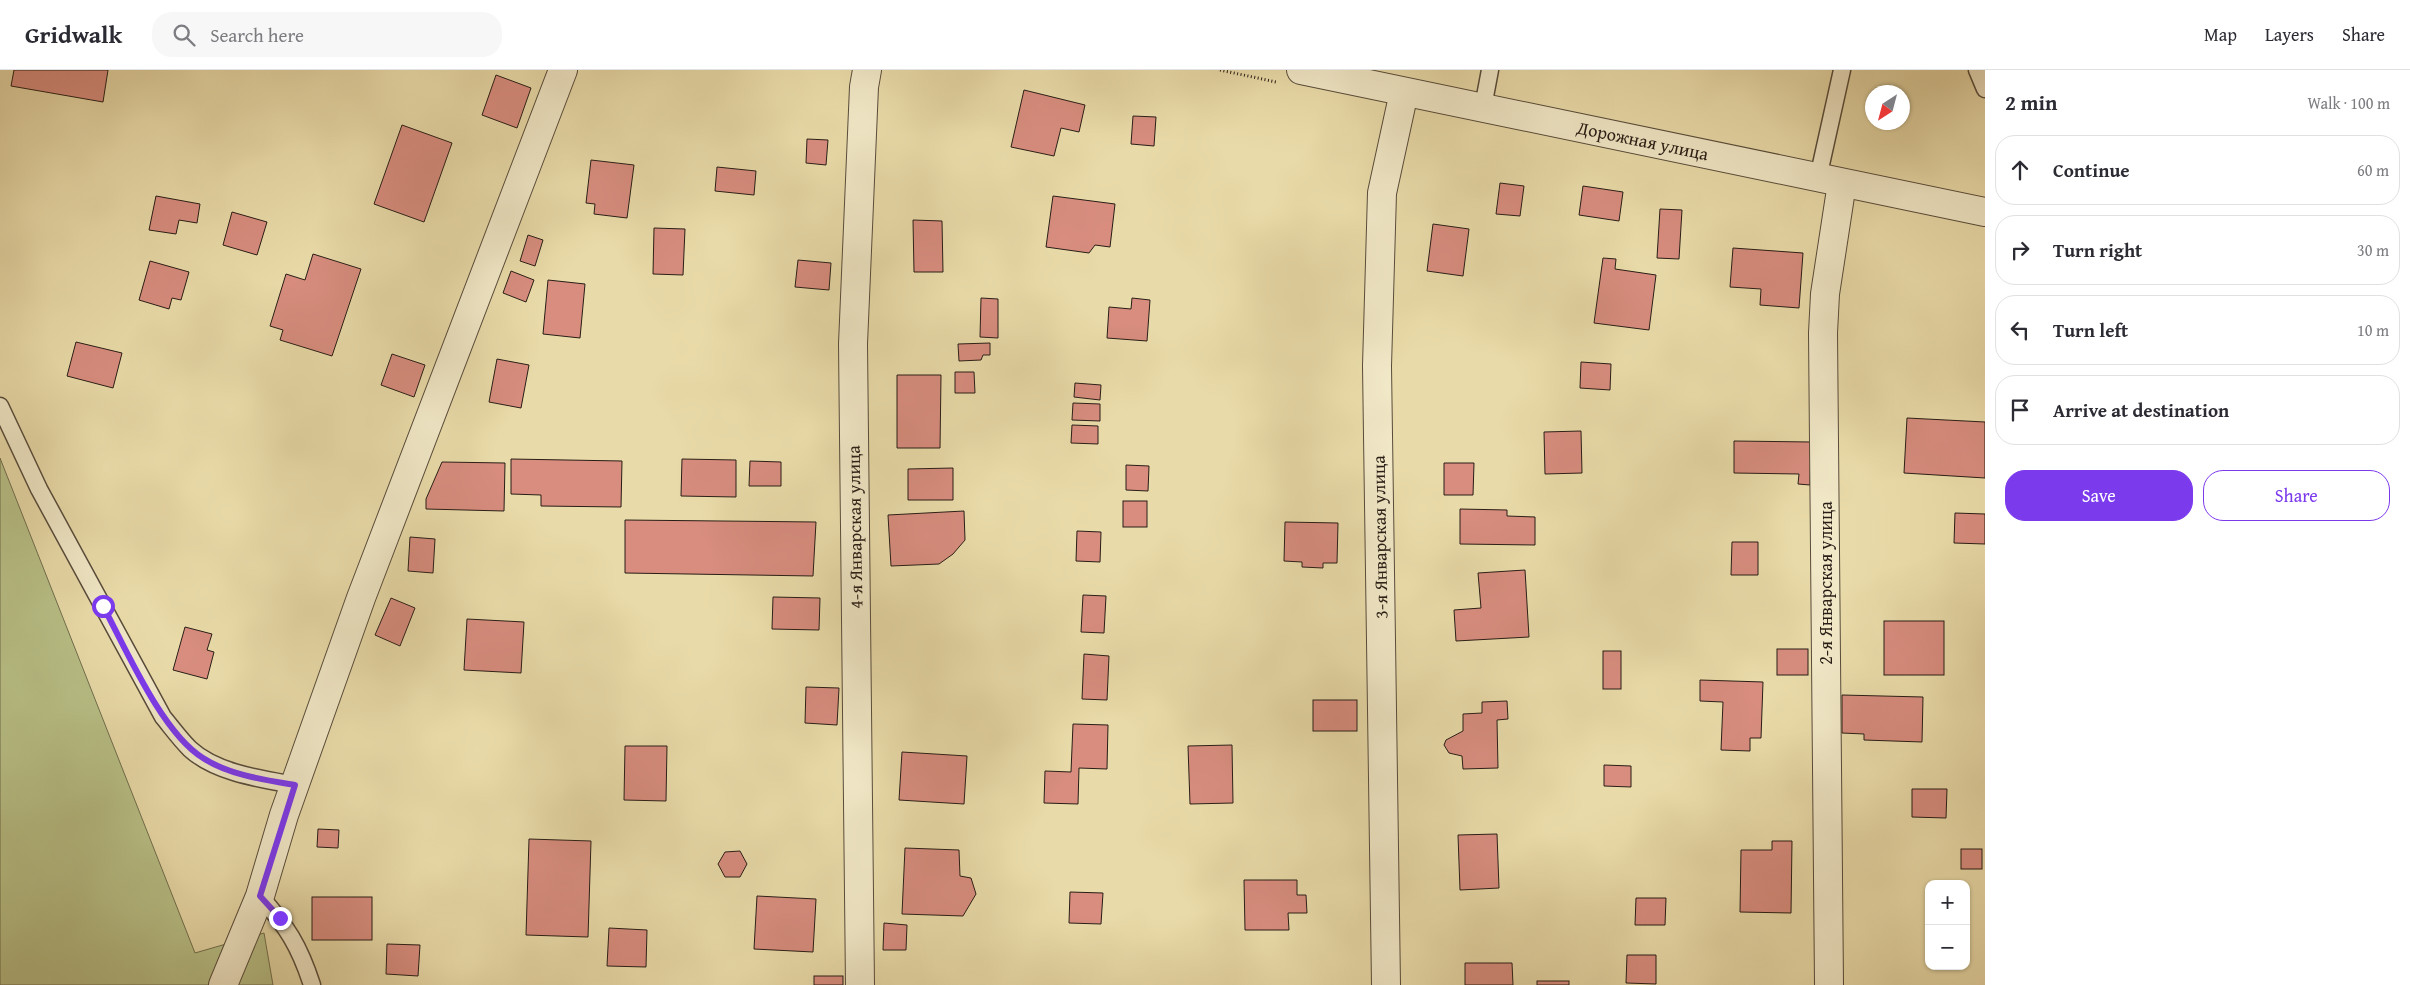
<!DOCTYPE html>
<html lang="en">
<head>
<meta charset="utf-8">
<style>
  :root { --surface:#fff; --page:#f7f7f7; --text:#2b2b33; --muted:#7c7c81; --line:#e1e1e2; --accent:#7c3aed }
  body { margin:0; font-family:"Gentium Book Plus",serif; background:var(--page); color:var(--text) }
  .controls { position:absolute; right:15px; bottom:15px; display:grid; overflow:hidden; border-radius:10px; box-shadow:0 1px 4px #0004 }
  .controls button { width:45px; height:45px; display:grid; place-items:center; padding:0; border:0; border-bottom:1px solid var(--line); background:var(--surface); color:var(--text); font:25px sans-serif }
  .compass { position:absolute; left:1865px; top:15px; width:45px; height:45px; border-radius:50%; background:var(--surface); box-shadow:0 1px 4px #0004; rotate:216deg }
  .stop { position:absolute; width:15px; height:15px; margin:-11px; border:4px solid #7c3aed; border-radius:50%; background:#fff }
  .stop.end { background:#7c3aed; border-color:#fff; box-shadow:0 1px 5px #0008 }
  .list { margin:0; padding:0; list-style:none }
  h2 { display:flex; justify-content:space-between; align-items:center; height:65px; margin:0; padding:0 20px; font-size:21px }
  h2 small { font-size:16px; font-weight:400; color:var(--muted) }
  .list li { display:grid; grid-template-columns:32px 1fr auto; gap:15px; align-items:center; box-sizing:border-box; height:70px; margin:0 10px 10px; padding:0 10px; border:1px solid var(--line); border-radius:20px }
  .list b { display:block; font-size:19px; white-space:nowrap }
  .list em { font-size:16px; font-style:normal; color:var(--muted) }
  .actions { display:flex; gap:10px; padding:15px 20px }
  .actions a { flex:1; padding:11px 0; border:1px solid var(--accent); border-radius:20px; text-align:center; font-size:18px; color:var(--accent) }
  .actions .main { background:var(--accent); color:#fff }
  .icon { flex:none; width:28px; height:28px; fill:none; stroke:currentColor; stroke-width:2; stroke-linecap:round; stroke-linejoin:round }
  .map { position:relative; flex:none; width:1985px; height:915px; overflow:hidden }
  header { display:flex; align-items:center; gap:30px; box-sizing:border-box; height:70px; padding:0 25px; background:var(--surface); border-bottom:1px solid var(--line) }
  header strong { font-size:24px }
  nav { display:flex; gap:28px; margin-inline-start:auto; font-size:18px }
  .search { width:350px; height:45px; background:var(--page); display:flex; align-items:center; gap:12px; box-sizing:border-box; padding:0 18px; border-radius:20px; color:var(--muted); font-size:19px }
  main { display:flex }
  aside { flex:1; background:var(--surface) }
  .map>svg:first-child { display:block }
  .green { fill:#b8c087; stroke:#706e4e }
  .building { fill:#d88d7f; stroke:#281d16 }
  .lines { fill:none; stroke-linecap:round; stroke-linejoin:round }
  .service-casing { stroke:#584c3b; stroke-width:19 }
  .minor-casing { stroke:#584c3b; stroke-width:30 }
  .tertiary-casing { stroke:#584c3b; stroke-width:30 }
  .path { stroke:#281d16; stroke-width:3; stroke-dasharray:1 2.5; stroke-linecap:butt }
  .service { stroke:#f1e8c7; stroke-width:16 }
  .minor { stroke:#f1e8c7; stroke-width:28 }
  .tertiary { stroke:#f1e8c7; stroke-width:28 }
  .route { stroke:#7c3aed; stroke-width:6 }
  .labels { text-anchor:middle; stroke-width:4.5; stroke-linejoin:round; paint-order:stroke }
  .street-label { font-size:18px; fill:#281d16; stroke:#f1e8c7 }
</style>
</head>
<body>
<header>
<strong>Gridwalk</strong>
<div class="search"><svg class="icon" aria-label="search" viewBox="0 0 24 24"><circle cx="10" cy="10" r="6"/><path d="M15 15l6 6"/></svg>Search here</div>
<nav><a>Map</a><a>Layers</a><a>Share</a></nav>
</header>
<main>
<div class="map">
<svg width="1985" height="915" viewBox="0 0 1985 915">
  <rect width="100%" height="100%" fill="#e9dba9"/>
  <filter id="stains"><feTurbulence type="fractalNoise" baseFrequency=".004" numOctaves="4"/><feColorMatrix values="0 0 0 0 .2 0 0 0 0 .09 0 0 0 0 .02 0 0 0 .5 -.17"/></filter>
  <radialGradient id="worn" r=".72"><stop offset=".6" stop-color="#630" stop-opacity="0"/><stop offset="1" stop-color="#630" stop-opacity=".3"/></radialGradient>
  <!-- green -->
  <polygon class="green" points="0,388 195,883 264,863 273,915 0,915"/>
  <!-- building -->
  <g class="building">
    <polygon points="14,0 108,0 103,32 11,16"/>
    <polygon points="496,5 531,18 517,58 482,45"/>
    <polygon points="1024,20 1085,35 1079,62 1061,58 1054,86 1011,77"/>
    <polygon points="1133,46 1156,47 1154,76 1131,74"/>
    <polygon points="402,55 452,73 424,152 374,134"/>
    <polygon points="807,69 828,70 826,95 806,93"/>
    <polygon points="591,90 634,95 627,148 594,144 595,134 586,133"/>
    <polygon points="717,97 756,101 754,125 715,121"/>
    <polygon points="1500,113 1524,116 1520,146 1496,144"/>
    <polygon points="1583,116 1623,122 1619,151 1579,145"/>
    <polygon points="156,126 200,134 197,153 179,150 176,164 149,160"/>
    <polygon points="1053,126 1115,134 1110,177 1095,175 1089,183 1046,177"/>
    <polygon points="1660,139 1682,140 1679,189 1657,188"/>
    <polygon points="232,142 267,152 257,185 223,175"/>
    <polygon points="913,150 942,151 943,202 914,202"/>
    <polygon points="1433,154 1469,159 1463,206 1427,201"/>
    <polygon points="654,158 685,159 683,205 653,204"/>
    <polygon points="528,165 543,170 535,196 520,191"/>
    <polygon points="1733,178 1803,183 1799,238 1760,235 1761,219 1730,217"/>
    <polygon points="313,184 361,199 332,286 280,270 283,260 270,256 286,204 305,210"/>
    <polygon points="1603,188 1616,189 1615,199 1656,205 1649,260 1594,253"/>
    <polygon points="798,190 831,193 829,220 795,217"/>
    <polygon points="150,191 189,202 181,230 172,228 169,239 139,230"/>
    <polygon points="511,201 534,210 526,232 503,223"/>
    <polygon points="548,210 585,214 580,268 543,264"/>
    <polygon points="981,228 998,229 998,268 980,267"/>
    <polygon points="1132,228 1150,230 1147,271 1107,268 1109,237 1131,239"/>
    <polygon points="76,272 122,283 113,318 67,306"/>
    <polygon points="990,273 990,285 983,285 981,290 959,291 958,274"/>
    <polygon points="392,284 425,295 414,327 381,315"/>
    <polygon points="497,289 529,295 521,338 489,332"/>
    <polygon points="1581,292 1611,294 1610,320 1580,318"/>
    <polygon points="955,302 974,302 975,323 955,323"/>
    <polygon points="897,305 941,305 940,378 897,378"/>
    <polygon points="1075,313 1101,315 1100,330 1074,327"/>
    <polygon points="1073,333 1100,334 1100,351 1072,350"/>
    <polygon points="1907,348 1985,352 1985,408 1904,403"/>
    <polygon points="1072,355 1098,356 1098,374 1071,373"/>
    <polygon points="1581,361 1582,403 1545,404 1544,362"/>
    <polygon points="1734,371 1811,372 1810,415 1798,414 1799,404 1734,403"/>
    <polygon points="511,389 622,391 621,437 541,436 541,425 511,424"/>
    <polygon points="682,389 736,390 736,427 681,426"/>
    <polygon points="750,391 781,392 781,416 749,416"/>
    <polygon points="442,392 505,393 504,441 426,439 426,429"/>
    <polygon points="1444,393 1474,393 1473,425 1444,425"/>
    <polygon points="1126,395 1149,396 1148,421 1126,420"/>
    <polygon points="953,398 953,430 908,430 908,399"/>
    <rect x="1123" y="431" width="24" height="26"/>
    <polygon points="1460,439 1507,440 1507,446 1535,447 1535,475 1460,474"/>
    <polygon points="964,441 965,470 953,484 939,494 891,496 888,445"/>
    <polygon points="1955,443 1985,444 1985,474 1954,473"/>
    <polygon points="625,450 816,452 813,506 625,503"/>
    <polygon points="1285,452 1338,453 1337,493 1323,493 1323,498 1302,497 1302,492 1284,491"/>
    <polygon points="1077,461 1101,462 1100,492 1076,491"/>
    <polygon points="410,467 435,469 433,503 408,501"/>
    <polygon points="1732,472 1758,472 1758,505 1731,505"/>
    <polygon points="1525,500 1529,567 1456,571 1454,540 1481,538 1478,503"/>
    <polygon points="1083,525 1106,526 1104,563 1081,562"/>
    <polygon points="773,527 820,528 819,560 772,559"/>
    <polygon points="391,528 415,538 400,576 375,565"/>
    <polygon points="467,549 524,552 521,603 464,600"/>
    <rect x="1884" y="551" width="60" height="54"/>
    <polygon points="185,557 212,564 207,580 214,582 207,609 173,600"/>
    <rect x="1777" y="579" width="31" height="26"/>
    <rect x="1603" y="581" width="18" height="38"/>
    <polygon points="1084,584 1109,586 1107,630 1082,629"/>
    <polygon points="1700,610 1763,612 1761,668 1750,668 1750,681 1721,680 1723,632 1700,631"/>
    <polygon points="806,617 839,618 837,655 805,653"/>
    <polygon points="1842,625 1923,627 1922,672 1864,670 1864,664 1842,663"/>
    <rect x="1313" y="630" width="44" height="31"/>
    <polygon points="1507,631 1508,649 1497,650 1498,698 1463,699 1462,686 1449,683 1444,675 1446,670 1463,661 1463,644 1482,643 1482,632"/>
    <polygon points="1073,654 1108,655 1107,699 1079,698 1078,734 1044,733 1045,701 1071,702"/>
    <polygon points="1232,675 1233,733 1190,734 1188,676"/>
    <polygon points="625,676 667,676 666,731 624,730"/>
    <polygon points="902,682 967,686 964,734 899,730"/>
    <polygon points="1604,695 1631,696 1631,717 1604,716"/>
    <polygon points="1912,719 1947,719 1946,748 1912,747"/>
    <polygon points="318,759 339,760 338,778 317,777"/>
    <polygon points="1497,764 1499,818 1460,820 1458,765"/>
    <polygon points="529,769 591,771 588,867 526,865"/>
    <polygon points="1772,771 1792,771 1791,843 1740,842 1741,780 1772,780"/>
    <polygon points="905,778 959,780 960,806 971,808 976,824 963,846 902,844"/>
    <rect x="1961" y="779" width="21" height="20"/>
    <polygon points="740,781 747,794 740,807 725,807 718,794 725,782"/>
    <polygon points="1244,810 1297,810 1297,825 1306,825 1307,843 1288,843 1289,860 1245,860"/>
    <polygon points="1070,822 1103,823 1101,854 1069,853"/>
    <polygon points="757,826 816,829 813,882 754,879"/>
    <rect x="312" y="827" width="60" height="43"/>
    <polygon points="1636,828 1666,828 1665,855 1635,855"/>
    <polygon points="884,853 907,855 906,880 883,880"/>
    <polygon points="609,858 647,860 646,897 607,896"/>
    <polygon points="387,874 420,875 418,906 386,904"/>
    <polygon points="1627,885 1656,885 1656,914 1626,913"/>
    <polygon points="1465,893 1512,893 1513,915 1465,915"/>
    <rect x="814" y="906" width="29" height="9"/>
    <rect x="1537" y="911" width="32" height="4"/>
  </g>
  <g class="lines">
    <!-- service casing -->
    <g class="service-casing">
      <g id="service">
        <polyline points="1977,0 1985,19"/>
        <polyline points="1483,37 1490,0"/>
        <polyline points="1818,108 1842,0"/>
        <path d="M0,336L39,419L163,647C172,658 180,669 190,679C216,703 261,709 295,715"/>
        <path d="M260,826C287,857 299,875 312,915"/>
      </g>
    </g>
    <!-- minor casing -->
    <g class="minor-casing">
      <g id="minor">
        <polyline points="223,915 260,826 284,745 361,528 563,0"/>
        <polyline points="860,915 853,274 864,17 867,0"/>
        <polyline points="1386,915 1377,296 1382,123 1404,22"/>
        <polyline points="1829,915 1823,263 1825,224 1842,113"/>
      </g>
    </g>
    <!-- tertiary casing -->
    <g class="tertiary-casing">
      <g id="tertiary">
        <path id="s1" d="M1301,0L1985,142"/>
      </g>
    </g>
    <!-- path -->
    <polyline class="path" points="1220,0 1276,12"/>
    <!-- service -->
    <use href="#service" class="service"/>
    <!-- minor -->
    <use href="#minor" class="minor"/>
    <!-- tertiary -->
    <use href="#tertiary" class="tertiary"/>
  </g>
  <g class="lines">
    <!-- route -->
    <path class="route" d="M103,536C126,579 162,663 203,688C229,705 265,710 295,715L260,826L280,848"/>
  </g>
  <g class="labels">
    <!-- street labels -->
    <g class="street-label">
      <text dy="6" stroke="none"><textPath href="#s1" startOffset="349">Дорожная улица</textPath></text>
      <text transform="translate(855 457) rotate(-91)" y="6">4-я Январская улица</text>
      <text transform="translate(1380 467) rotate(-91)" y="6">3-я Январская улица</text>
      <text transform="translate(1826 513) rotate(-90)" y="6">2-я Январская улица</text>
    </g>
  </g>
  <rect width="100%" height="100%" filter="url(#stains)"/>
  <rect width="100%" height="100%" fill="url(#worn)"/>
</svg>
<div class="controls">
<button>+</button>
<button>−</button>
</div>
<svg class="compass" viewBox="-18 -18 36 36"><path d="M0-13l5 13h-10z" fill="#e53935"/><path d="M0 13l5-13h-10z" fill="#7c7c81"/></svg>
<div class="stop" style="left:103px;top:536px"></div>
<div class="stop end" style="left:280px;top:848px"></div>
</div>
<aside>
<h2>2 min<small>Walk · 100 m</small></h2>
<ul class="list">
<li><svg class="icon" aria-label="ahead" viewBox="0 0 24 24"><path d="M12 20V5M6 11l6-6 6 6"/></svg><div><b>Continue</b></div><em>60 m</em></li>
<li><svg class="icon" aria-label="right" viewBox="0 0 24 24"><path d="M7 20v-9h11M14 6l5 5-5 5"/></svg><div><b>Turn right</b></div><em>30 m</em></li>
<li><svg class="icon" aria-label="left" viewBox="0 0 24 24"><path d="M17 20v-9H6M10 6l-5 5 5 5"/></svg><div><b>Turn left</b></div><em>10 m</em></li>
<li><svg class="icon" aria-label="arrive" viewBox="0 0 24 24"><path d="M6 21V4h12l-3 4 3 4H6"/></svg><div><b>Arrive at destination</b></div></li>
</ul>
<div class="actions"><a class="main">Save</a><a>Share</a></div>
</aside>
</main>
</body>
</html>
